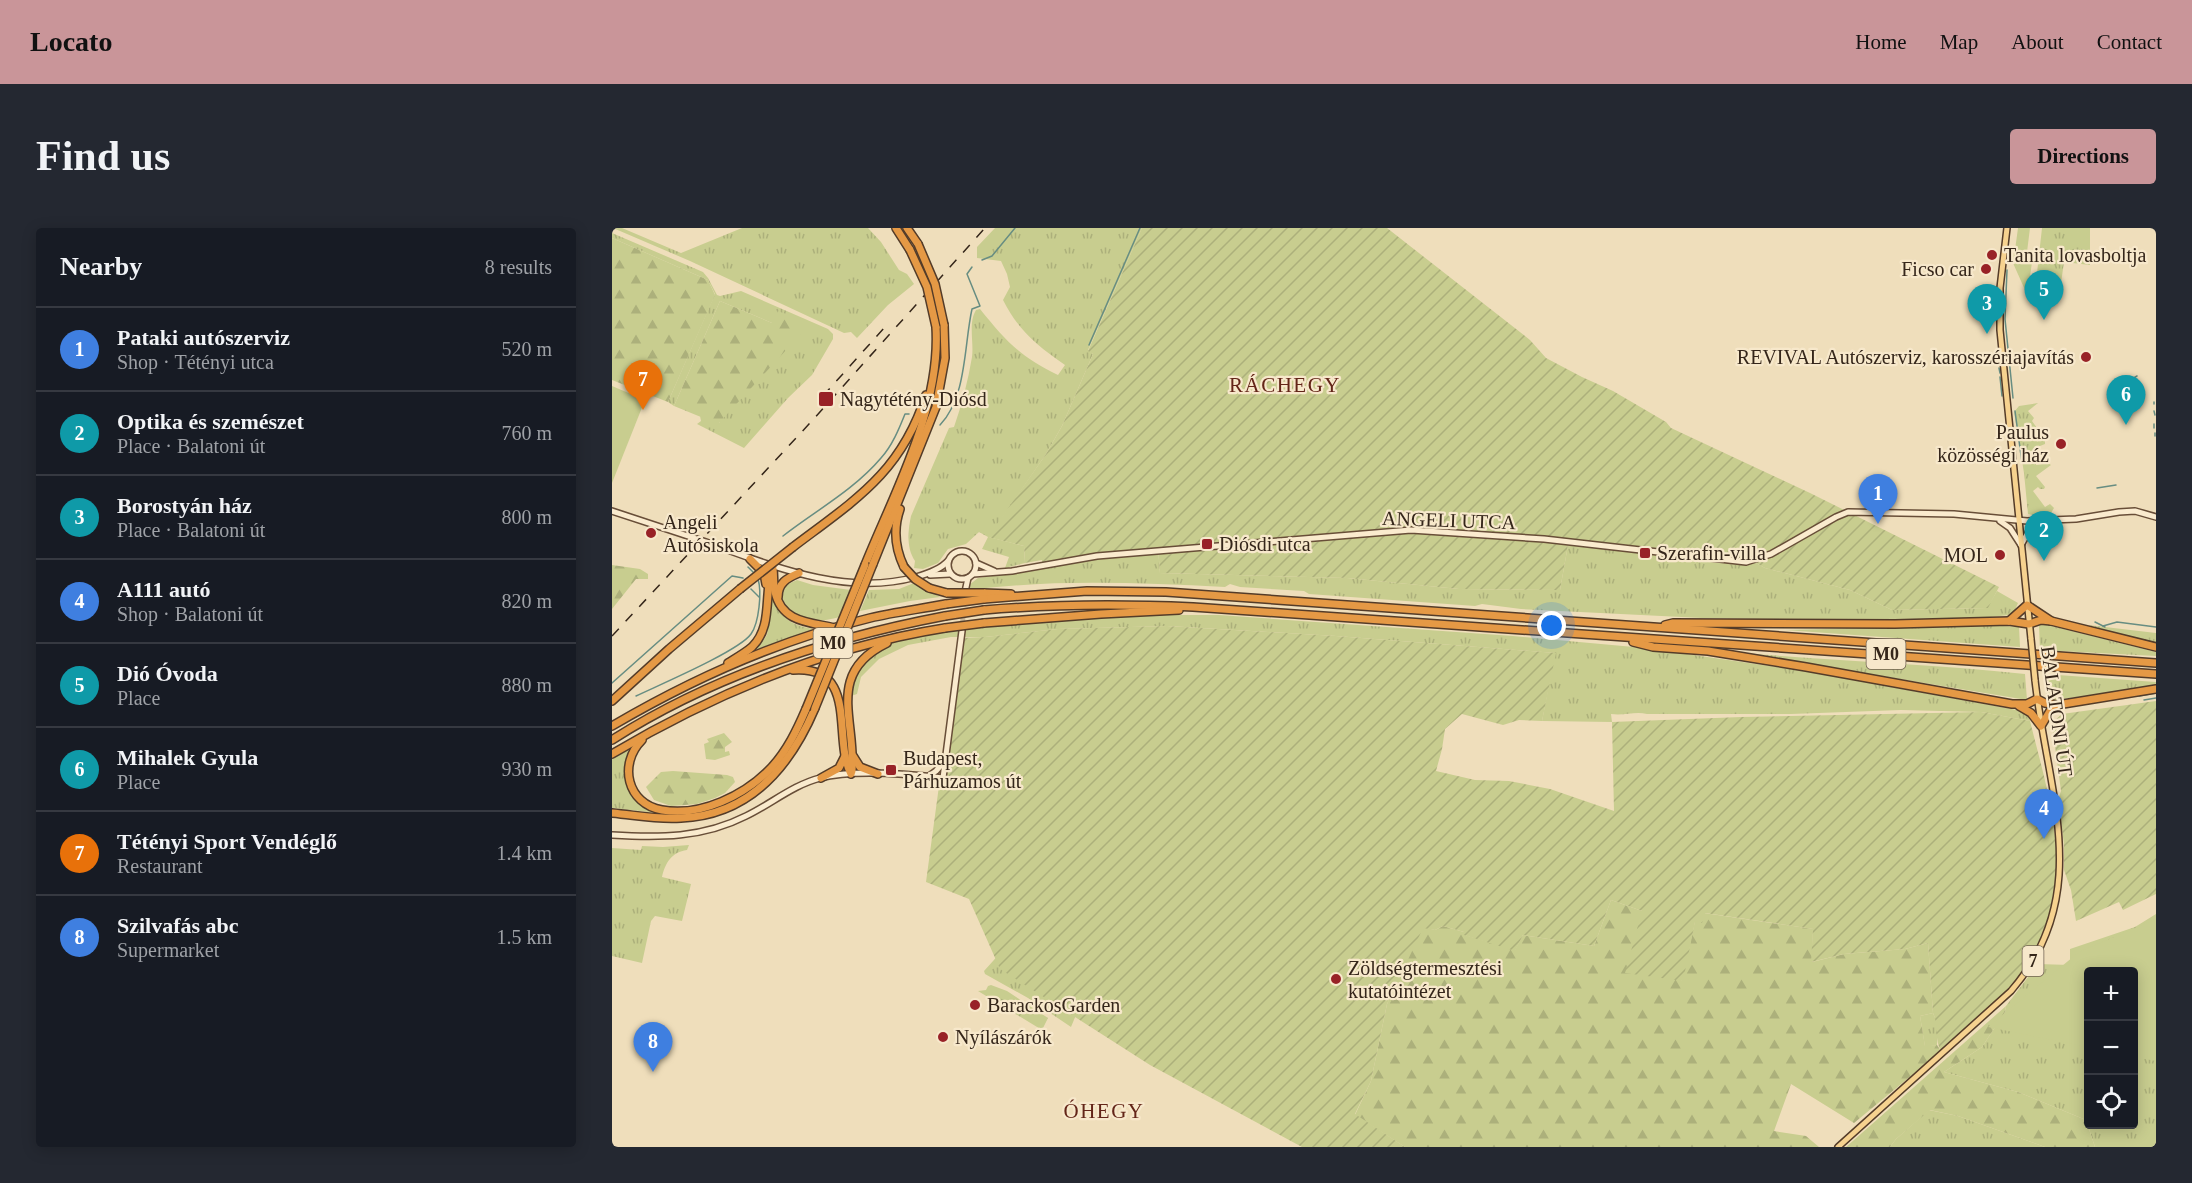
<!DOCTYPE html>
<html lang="en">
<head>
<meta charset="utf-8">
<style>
  :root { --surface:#171b24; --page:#242831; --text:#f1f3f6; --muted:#9ea1a6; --line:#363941; --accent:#c99599 }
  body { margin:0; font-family:"Times New Roman",serif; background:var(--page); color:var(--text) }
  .controls { position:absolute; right:18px; bottom:18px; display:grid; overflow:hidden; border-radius:6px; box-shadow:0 3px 15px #0003 }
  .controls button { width:54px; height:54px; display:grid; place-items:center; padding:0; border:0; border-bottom:2px solid var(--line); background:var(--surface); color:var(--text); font:30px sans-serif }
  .you { position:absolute; left:940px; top:398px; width:21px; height:21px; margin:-15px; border:4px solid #fff; border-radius:50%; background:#1a73e8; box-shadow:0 0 0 9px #1a73e833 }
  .badge { display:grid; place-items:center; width:39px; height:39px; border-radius:50%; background:var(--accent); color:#fff; font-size:20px; font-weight:700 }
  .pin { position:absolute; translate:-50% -50px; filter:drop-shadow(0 2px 3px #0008) }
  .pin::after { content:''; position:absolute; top:32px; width:21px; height:18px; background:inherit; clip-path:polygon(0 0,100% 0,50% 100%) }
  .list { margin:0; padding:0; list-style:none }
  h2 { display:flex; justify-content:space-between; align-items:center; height:78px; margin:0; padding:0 24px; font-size:26px }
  h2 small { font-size:20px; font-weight:400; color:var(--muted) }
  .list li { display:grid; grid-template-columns:39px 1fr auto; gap:18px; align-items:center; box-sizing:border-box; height:84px; padding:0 24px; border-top:2px solid var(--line) }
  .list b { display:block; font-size:22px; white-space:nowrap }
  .list p { margin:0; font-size:20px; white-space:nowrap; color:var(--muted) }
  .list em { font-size:20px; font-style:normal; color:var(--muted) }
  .icon { flex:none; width:33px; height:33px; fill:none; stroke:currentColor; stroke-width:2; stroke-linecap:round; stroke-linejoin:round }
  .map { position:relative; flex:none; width:1544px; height:919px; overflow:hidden; border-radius:6px }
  header { display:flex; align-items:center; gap:36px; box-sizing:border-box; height:84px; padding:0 30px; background:var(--accent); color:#111 }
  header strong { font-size:28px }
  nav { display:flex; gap:33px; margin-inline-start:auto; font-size:21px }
  .intro { display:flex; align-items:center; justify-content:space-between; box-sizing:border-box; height:144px; padding:0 36px }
  h1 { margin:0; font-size:42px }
  .button { padding:15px 27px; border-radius:6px; background:var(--accent); color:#111; font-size:21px; font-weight:700 }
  main { display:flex; gap:36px; padding:0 36px }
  aside { flex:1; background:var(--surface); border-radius:6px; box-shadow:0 3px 15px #0003 }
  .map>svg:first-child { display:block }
  .grass { fill:url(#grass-tufts); fill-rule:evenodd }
  .forest { fill:url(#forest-firs) }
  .park { fill:#c8cd8f }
  .garden { fill:url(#garden-furrows) }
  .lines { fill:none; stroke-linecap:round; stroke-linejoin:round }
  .stream { stroke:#678d82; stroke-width:1.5 }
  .secondary-tunnel { stroke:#cab99b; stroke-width:5; stroke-dasharray:5 2.5; stroke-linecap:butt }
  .secondary-casing { stroke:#684e38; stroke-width:8 }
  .primary-casing { stroke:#543c29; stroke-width:8 }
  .highway-casing { stroke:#543c29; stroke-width:10 }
  .secondary { stroke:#faebce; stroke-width:5 }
  .primary { stroke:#f6d28f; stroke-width:5 }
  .highway { stroke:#e59945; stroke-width:7 }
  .rail { stroke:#35261a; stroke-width:1.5; stroke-dasharray:10 10; stroke-linecap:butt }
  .primary-bridge-casing { stroke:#543c29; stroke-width:8; stroke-linecap:butt }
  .highway-bridge-casing { stroke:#543c29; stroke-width:10; stroke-linecap:butt }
  .primary-bridge { stroke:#f6d28f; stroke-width:5 }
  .highway-bridge { stroke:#e59945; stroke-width:7 }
  .poi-dot { fill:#982227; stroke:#f7e8cb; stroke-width:2 }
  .labels { text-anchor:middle; stroke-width:4.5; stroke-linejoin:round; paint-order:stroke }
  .shield { fill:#f7e8cb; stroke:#6f604f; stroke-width:1.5 }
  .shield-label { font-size:18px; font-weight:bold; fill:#35261a }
  .poi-label { font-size:20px; fill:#35261a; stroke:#f7e8cb; text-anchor:start }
  .street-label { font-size:20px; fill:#35261a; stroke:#f7e8cb }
  .neighbourhood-label { font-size:21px; letter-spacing:1.5px; fill:#632518; stroke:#f7e8cb }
</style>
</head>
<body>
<header>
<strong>Locato</strong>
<nav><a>Home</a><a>Map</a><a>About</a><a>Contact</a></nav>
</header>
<div class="intro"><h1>Find us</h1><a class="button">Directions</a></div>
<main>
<aside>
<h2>Nearby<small>8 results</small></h2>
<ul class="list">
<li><span class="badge" style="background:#3f7fe0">1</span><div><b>Pataki autószerviz</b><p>Shop · Tétényi utca</p></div><em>520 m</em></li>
<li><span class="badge" style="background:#0f9aa8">2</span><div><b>Optika és szemészet</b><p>Place · Balatoni út</p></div><em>760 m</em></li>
<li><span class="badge" style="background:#0f9aa8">3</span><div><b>Borostyán ház</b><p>Place · Balatoni út</p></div><em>800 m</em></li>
<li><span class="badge" style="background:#3f7fe0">4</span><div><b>A111 autó</b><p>Shop · Balatoni út</p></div><em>820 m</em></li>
<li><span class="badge" style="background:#0f9aa8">5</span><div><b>Dió Óvoda</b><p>Place</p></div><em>880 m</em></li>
<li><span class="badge" style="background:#0f9aa8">6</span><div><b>Mihalek Gyula</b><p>Place</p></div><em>930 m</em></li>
<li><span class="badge" style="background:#e8710a">7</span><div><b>Tétényi Sport Vendéglő</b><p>Restaurant</p></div><em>1.4 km</em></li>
<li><span class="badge" style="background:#3f7fe0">8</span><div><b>Szilvafás abc</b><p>Supermarket</p></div><em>1.5 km</em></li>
</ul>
</aside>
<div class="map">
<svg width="1544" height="919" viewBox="0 0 1544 919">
  <defs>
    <pattern id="grass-tufts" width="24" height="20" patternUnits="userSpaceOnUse" patternTransform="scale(1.5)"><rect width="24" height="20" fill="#c8cd8f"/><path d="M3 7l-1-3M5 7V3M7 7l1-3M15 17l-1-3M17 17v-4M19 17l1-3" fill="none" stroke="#acb07b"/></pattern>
    <pattern id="forest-firs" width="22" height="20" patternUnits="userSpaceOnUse" patternTransform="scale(1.5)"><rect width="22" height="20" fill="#c8cd8f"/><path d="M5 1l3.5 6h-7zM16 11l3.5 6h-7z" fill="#acb07b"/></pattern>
    <pattern id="garden-furrows" width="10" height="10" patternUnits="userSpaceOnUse" patternTransform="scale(1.5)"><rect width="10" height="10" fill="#c8cd8f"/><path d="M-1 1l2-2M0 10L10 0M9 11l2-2" fill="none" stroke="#acb07b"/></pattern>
  </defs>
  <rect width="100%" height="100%" fill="#efdebb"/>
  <!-- grass -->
  <g class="grass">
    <polygon points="1,0 10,0 69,25 130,0 256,0 269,14 287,42 295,46 302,56 276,77 245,110 239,104 232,105 78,33"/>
    <path d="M383,0H530L476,122L481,126L450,198L434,226L377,309L412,318L413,335L393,340L397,329L370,321L376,309L367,304L354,316L336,321L326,335L311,341L302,340L303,333C294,320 296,302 299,288L337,200L342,199C350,176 356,153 360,129C362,114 356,95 364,82L368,81C394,113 408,129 446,147L453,137C424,117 407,103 391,72L398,59L395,46L389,33L365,30V19Z"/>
    <polygon points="1430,0 1478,0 1478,37 1452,34 1449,55 1443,54 1440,61 1424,54"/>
    <polygon points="0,5 91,44 96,50 105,67 108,68 129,63 216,101 221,106 221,111 200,147 176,170 132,220 85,196 89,193 88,188 107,195 160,95 108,73 62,178 56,174 103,66 96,52 0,10"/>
    <polygon points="1426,175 1416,183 1422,190 1420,193 1425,200 1419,206 1425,214 1430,210 1433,213 1433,216 1423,220 1424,237 1436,235 1439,237 1424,248 1433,259 1432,261 1428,261 1426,259 1421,263 1433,279 1438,276 1442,280 1436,290 1416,286 1412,245 1402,184 1407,178"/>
    <path d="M956,317L1124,337L1144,335L1153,340L1238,362L1280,382L1375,380L1385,363L1406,375L1402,384L1397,387L1370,390L1237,393L1090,390L909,381L870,376L863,378L697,366L692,363L628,359L618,356L613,359C525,355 445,351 357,362V357L366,350L430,341V335L485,326L546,320L548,345L735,350L847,361L948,362Z"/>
    <path d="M185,352L201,357L239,362L228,389C202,396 181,396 170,369L174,357Z"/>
    <polygon points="302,355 328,369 298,373 248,383 257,362 287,361"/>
    <path d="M160,365C169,389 176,397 202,401L145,421L155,407Z"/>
    <path d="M534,387H607L901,408L1033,420L1192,443L1410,483L1416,486L1418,493L1369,484L1289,482L1179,486H1035C1023,483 1012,488 999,486L1000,494L930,493L943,425L724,408L556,398L446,401L373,409H339L296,417L267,431L249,449L245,466L239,468C243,445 254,428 274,417C294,406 319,405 341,402C405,393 469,390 534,387Z"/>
    <polygon points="1431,396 1544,424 1544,428 1428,422 1427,398"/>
    <polygon points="1375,397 1407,399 1408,419 1173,402"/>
    <polygon points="1476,397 1544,405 1544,416"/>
    <path d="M1132,425C1226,433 1320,436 1413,446L1415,472Z"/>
    <polygon points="1432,446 1544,454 1544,458 1435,473"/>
    <path d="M18,519C4,550 17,572 47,585L0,580V531Z"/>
    <path d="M77,617L75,622C60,624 53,635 50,649L79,656L70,693L43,688L39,693L30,735L0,728V620L29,622L30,618L51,619Z"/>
    <path d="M1544,686V919H1483L1474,892L1406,864L1332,844L1370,819L1393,784L1394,778L1426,736L1458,737V721L1523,699ZM1476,744H1522V896H1476Z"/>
    <polygon points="390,723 469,775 459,799 416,770 373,746 372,743"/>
    <polygon points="379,757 395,763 436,790 430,802 366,763 374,762 376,758"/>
    <polygon points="1321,785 1325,795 1325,817 1313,819 1308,788"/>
    <polygon points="1317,882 1346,888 1433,919 1278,919 1284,911"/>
  </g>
  <!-- forest -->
  <g class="forest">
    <polygon points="0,10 96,52 103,67 56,174 0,152"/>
    <polygon points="108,73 160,95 166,83 198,96 106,196 62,178"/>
    <polygon points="0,337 28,341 36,346 36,351 24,351 0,381"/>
    <polygon points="112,505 120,514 113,519 113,524 117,523 118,527 103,532 94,531 92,516 97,514 95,511"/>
    <polygon points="61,543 115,547 121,549 123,554 113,565 103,570 85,576 73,577 59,578 42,572 34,559 49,544"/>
    <polygon points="999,672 1030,683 1070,753 1083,693 1092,685 1201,701 1200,734 1232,726 1293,721 1316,715 1321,785 1308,788 1313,818 1325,817 1329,823 1242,895 1179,856 1162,903 1194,908 1207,919 793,919 743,887 759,853 775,776 808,701 811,699 823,702 831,698 852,704 853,707 903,722 911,707 982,718"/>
    <polygon points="1394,778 1393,784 1370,819 1332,844 1406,864 1474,892 1483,919 1433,919 1346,888 1318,882 1284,911 1278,919 1234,919"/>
  </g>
  <!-- park -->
  <g class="park">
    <polygon points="1406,0 1418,0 1415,24 1417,25 1417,34 1420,34 1416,63 1413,62 1401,35 1402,24 1413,24 1403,22"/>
    <polygon points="0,158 33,172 0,255"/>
    <polygon points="1544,691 1544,833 1522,829 1522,744 1476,744 1476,819 1376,799 1467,724"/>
  </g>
  <!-- garden -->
  <g class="garden">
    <polygon points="530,0 775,0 918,112 934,130 970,149 1001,163 1054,194 1059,200 1198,265 1387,359 1376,380 1280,382 1238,362 1153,340 1144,335 1124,337 956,317 948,362 847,361 735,350 548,345 546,320 485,326 430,335 430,332 413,335 412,318 376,309 434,226 450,198 481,126 476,123"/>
    <path d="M555,398L724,408L944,425L930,493L907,492L891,497L850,486L833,501L830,521L824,543L863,552L897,553L938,561L1002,583L1000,494L1129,489L1369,484L1418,493C1430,541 1445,590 1445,641C1445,679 1422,734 1397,762C1377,784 1351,803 1329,823C1322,811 1327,798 1321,785L1316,715L1293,721L1232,726L1199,734L1201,701L1093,685L1090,695L1083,694L1071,753L1013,745L1030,683L999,672L982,718L911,707L903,723L852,707V704L831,698L823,702L811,700L775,776L759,853L743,886L793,919H690L538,837L388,741L357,671L314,654L347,410L373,409L446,401Z"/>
    <polygon points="1544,473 1544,666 1511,682 1507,674 1464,693 1459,662 1452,642 1452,616 1446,572 1449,563 1440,495 1450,486"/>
  </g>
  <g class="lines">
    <!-- stream -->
    <g class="stream">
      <polyline points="370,32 380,28 403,0"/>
      <polyline points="1395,42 1393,91 1401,170"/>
      <polyline points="1383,69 1383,59"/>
      <polyline points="477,117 528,0"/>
      <polyline points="1387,140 1388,145"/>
      <polyline points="1388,149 1390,168"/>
      <polyline points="1520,151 1525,148"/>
      <polyline points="1542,176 1542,174"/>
      <polyline points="1403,183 1410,235"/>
      <polyline points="1542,183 1543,187"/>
      <polyline points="1542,196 1542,200"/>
      <path d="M328,197C355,169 352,116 360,81L368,78L355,46L360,39"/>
      <polyline points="1543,208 1543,205"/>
      <polyline points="1485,260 1504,257"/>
      <path d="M171,308C203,283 242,262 269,230C280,218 287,201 293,186H297"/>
      <polyline points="136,339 144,347"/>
      <polyline points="139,361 147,369"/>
      <polyline points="1483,394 1493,399"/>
      <polyline points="1491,398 1505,394 1544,399"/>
      <polyline points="0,455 120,348 131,350"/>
      <path d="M24,468C47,457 127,423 139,406C147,395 150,364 146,351"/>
      <polyline points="1527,468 1544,465"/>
      <polyline points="1532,472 1544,470"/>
    </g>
    <!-- secondary-tunnel -->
    <polyline class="secondary-tunnel" points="350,401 353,364"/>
    <!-- secondary casing -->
    <g class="secondary-casing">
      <g id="secondary">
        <path d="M0,283C30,293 61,303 91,313C158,337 232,369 304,349C315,346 328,342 336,333"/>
        <polyline points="1388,293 1398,300 1409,317"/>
        <polyline points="1409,317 1418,301 1428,294"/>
        <circle cx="350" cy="337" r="14"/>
        <polyline points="364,335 382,343"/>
        <polyline points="361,346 400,343 485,328 799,302 932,311 1134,334 1159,326 1224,289 1236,284 1342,286 1415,293 1464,291 1507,284 1523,283 1544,289"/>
        <polyline points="318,347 338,346"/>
        <polyline points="353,364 356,350"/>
        <polyline points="317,548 324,543 332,534"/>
        <path d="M0,607C47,610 91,610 134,588C159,576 181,557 208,550C242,541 296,546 331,550L350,403"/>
      </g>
    </g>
    <!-- primary casing -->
    <g class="primary-casing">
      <g id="primary">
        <polyline points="1395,0 1388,60 1388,102 1419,411"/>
        <path d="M1226,919L1399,763C1483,666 1435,563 1423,452"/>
      </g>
    </g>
    <!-- highway casing -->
    <g class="highway-casing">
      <g id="highway">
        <polyline points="284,0 298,22"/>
        <polyline points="295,0 306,16"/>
        <path d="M288,281C281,301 283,320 292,339"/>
        <path d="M181,319C243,272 289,245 314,167"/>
        <polyline points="138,331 152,345 154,356"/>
        <polyline points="261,336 324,179 333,130 332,97"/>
        <path d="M253,337C283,263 329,180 324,99"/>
        <path d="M161,341C162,348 161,357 163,364C170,395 198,394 223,400"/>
        <polyline points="317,360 335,365"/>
        <polyline points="372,365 399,366"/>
        <path d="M166,369C166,355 175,350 187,345"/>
        <polyline points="372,371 475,363 554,364 1544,435"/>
        <path d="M372,382C442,376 511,376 581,379L1544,446"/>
        <polyline points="1397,393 1415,377 1439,393 1544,419"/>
        <polyline points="372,395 489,386 567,382"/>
        <polyline points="1053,397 1061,395 1283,396 1397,393 1417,396 1429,392 1439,393"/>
        <polyline points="1021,414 1041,419 1096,423 1194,439 1400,476 1415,476 1425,471 1433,475 1445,477 1544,461"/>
        <path d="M116,435C124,430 133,425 140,419C162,398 151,364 161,338"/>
        <path d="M181,442C248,437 220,511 239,546"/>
        <polyline points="0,473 57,421 128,361"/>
        <polyline points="1407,478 1419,485 1429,498 1438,483 1445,477"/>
        <path d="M0,498C80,451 167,412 258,390C283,384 309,381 334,376"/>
        <path d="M0,512C100,448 217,410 333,388"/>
        <path d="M30,512C6,536 15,576 50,582C89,589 133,567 159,540C175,523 185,502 194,481"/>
        <path d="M0,526C103,465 214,419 333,400"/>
        <polyline points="241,528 248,539 266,546"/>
        <path d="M240,543C244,492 213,445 275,415"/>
        <polyline points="209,550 227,540 233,528"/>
        <path d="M0,585C23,587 46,592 69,590C138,587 178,539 203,480"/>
      </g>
    </g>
    <!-- secondary -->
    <use href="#secondary" class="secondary"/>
    <!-- primary -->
    <use href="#primary" class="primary"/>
    <!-- highway -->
    <use href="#highway" class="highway"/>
    <!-- rail -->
    <g class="rail">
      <polyline points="211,168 273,99"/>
      <polyline points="0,408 198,195 373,0"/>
    </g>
    <!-- primary-bridge casing -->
    <g class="primary-bridge-casing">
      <polyline id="primary-bridge" points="1419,411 1423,452"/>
    </g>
    <!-- highway-bridge casing -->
    <g class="highway-bridge-casing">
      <g id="highway-bridge">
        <polyline points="306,16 323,56 332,97"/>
        <polyline points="298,22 315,59 324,99"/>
        <polyline points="292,339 303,351 317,360"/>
        <polyline points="128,361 181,319"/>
        <polyline points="335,365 372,365"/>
        <polyline points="334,376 372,371"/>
        <polyline points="333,388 372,382"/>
        <polyline points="333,400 372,395"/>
        <polyline points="203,480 261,336"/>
        <polyline points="194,481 253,337"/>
      </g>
    </g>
    <!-- primary-bridge -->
    <use href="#primary-bridge" class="primary-bridge"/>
    <!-- highway-bridge -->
    <use href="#highway-bridge" class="highway-bridge"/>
  </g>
  <!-- markers -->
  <g class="poi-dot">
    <circle cx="1380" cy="27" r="6"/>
    <circle cx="1374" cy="41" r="6"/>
    <circle cx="1474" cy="129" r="6"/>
    <rect x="206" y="163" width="16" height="16" rx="3"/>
    <circle cx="1449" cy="216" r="6"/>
    <circle cx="39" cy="305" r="6"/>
    <rect x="589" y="310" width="12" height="12" rx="3"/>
    <rect x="1027" y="319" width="12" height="12" rx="3"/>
    <circle cx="1388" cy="327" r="6"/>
    <rect x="273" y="536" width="12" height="12" rx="3"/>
    <circle cx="724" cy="751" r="6"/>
    <circle cx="363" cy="777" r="6"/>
    <circle cx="331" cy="809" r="6"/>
  </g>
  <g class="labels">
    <!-- shield labels -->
    <g class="shield">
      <rect x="201.5" y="400" width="39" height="30" rx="4.5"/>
      <rect x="1254.5" y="411" width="39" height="30" rx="4.5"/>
      <rect x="1410.5" y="718" width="21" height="30" rx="4.5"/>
    </g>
    <g class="shield-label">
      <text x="221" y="421">M0</text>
      <text x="1274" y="432">M0</text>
      <text x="1421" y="739">7</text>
    </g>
    <!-- poi labels -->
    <g class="poi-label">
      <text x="1392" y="34">Tanita lovasboltja</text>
      <text x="1362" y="48" text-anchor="end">Ficso car</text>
      <text x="1462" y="136" text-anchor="end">REVIVAL Autószerviz, karosszériajavítás</text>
      <text x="228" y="178">Nagytétény-Diósd</text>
      <text x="1437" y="211" text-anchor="end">Paulus<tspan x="1437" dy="23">közösségi ház</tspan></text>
      <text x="51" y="301">Angeli<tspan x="51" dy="23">Autósiskola</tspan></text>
      <text x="607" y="323">Diósdi utca</text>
      <text x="1045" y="332">Szerafin-villa</text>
      <text x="1376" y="334" text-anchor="end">MOL</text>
      <text x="291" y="537">Budapest,<tspan x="291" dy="23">Párhuzamos út</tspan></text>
      <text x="736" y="747">Zöldségtermesztési<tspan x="736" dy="23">kutatóintézet</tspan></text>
      <text x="375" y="784">BarackosGarden</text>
      <text x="343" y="816">Nyílászárók</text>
    </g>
    <!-- street labels -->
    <g class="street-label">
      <text transform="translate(837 292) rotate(2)" y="7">ANGELI UTCA</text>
      <text transform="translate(1445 483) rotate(82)" y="7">BALATONI ÚT</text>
    </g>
    <!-- neighbourhood labels -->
    <g class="neighbourhood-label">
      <text x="673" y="164">RÁCHEGY</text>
      <text x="492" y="890">ÓHEGY</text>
    </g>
  </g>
</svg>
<div class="controls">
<button>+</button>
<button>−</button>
<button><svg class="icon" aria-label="locate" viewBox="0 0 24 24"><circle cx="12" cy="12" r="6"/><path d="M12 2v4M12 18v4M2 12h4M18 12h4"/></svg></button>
</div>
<div class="you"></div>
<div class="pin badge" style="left:1266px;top:296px;background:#3f7fe0">1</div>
<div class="pin badge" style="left:1432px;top:333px;background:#0f9aa8">2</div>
<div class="pin badge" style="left:1375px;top:106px;background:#0f9aa8">3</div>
<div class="pin badge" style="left:1432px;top:611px;background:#3f7fe0">4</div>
<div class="pin badge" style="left:1432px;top:92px;background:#0f9aa8">5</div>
<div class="pin badge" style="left:1514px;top:197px;background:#0f9aa8">6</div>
<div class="pin badge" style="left:31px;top:182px;background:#e8710a">7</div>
<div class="pin badge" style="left:41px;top:844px;background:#3f7fe0">8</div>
</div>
</main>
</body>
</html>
